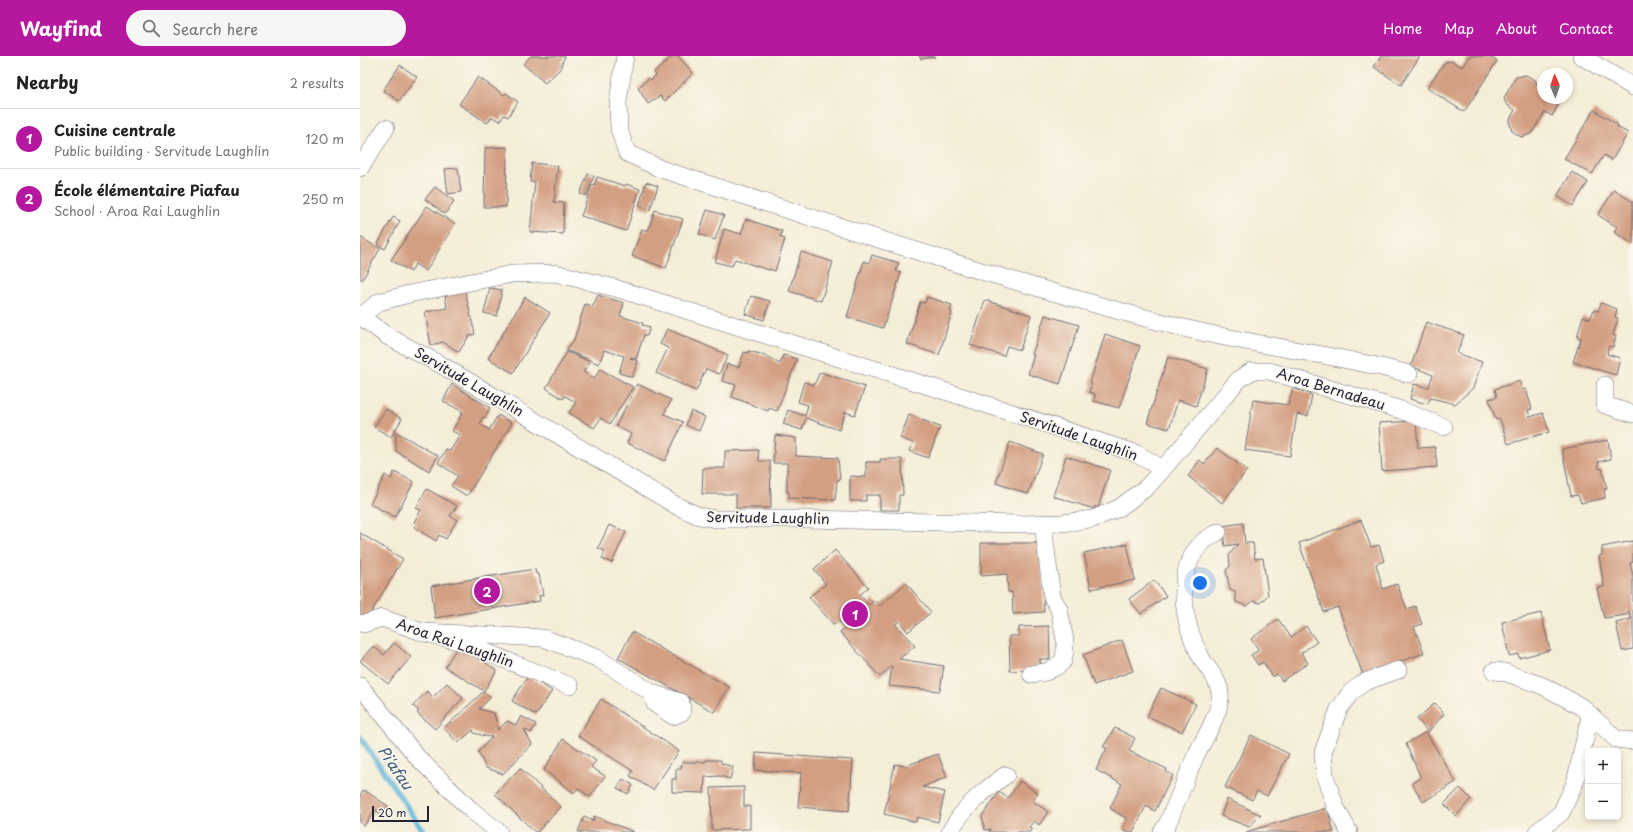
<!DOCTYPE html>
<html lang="en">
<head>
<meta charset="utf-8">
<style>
  :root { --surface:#fff; --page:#f6f6f6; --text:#222; --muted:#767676; --line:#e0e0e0; --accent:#b5179e }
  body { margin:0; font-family:"Playpen Sans",sans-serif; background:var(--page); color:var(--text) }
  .controls { position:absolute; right:12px; bottom:12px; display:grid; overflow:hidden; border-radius:6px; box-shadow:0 2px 6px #0003 }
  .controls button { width:36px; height:36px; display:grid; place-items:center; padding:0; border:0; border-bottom:1px solid var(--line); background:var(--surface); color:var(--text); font:20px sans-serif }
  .compass { position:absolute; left:1177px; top:12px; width:36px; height:36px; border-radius:50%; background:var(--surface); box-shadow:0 2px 6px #0003; rotate:358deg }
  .scale { position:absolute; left:12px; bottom:10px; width:57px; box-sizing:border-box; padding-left:4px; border:2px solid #22223b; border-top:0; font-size:11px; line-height:14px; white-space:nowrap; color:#22223b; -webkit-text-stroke:3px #fbf7ec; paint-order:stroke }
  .you { position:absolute; left:840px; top:527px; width:14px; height:14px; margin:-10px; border:3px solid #fff; border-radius:50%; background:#1a73e8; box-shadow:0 0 0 6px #1a73e833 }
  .badge { display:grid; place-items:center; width:26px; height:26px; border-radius:50%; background:var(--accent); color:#fff; font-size:13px; font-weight:700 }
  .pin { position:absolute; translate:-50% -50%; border:2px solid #fff; box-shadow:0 1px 4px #0006 }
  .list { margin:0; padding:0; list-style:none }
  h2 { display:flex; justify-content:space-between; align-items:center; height:52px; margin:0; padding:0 16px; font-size:17px }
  h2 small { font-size:13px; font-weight:400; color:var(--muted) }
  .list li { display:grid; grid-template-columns:26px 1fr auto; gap:12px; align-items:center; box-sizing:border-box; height:60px; padding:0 16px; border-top:1px solid var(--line) }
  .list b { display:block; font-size:15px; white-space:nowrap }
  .list p { margin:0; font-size:13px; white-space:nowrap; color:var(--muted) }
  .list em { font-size:13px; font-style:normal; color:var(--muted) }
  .icon { flex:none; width:22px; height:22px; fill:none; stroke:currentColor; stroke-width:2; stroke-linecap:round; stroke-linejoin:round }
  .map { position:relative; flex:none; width:1273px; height:776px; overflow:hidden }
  header { display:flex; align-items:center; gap:24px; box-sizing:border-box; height:56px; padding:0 20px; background:var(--accent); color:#fff }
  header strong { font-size:19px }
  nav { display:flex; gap:22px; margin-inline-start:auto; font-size:14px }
  .search { width:280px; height:36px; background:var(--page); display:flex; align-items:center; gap:10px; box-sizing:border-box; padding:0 14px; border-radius:22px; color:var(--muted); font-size:15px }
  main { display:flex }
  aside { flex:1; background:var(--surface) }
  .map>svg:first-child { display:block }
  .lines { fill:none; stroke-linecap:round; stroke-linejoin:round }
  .stream { stroke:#5cb3d9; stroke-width:5.5 }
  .building { fill:#d39f82 }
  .street-casing { stroke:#6c6972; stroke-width:18 }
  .street { stroke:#fff; stroke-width:17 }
  .labels { text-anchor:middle; stroke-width:3; stroke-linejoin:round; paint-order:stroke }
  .street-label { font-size:14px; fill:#22223b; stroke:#fbf7ec }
  .water-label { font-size:15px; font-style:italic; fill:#395c7a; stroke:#fbf7ec }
</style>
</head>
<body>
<header>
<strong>Wayfind</strong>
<div class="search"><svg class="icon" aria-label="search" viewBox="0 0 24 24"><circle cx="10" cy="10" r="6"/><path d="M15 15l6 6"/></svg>Search here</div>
<nav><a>Home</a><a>Map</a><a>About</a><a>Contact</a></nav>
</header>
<main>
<aside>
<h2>Nearby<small>2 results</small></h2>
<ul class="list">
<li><span class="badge">1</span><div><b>Cuisine centrale</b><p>Public building · Servitude Laughlin</p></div><em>120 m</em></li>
<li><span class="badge">2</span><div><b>École élémentaire Piafau</b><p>School · Aroa Rai Laughlin</p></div><em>250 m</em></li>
</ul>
</aside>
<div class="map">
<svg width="1273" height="776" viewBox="0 0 1273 776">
  <rect width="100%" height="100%" fill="#fbf7ec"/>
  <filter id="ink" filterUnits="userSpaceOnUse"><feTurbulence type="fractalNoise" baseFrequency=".025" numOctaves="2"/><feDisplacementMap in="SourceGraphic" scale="8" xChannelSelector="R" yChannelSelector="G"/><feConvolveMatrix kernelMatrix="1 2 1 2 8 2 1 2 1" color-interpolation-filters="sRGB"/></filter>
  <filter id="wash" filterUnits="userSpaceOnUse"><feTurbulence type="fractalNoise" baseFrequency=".012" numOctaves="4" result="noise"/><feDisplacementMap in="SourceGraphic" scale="16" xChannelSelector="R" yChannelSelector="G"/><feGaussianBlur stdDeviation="0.9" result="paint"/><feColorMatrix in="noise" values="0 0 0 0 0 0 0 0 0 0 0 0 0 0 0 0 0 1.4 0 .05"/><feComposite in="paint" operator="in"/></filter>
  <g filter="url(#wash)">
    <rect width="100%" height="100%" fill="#f4edd7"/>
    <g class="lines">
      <!-- stream -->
      <polyline class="stream" points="0,681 64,776"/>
    </g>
    <g id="blocks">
      <!-- building -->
      <g class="building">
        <polygon points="171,0 205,0 201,9 202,11 185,27 163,8"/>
        <polygon points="313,0 318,0 333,17 305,45 300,40 288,48 278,32 289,22 291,24 296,19 294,16"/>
        <polygon points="559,0 574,0 575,1 561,3"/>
        <polygon points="1021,0 1060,0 1041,29 1014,11"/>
        <polygon points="1109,0 1128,0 1137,5 1104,56 1067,32 1085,6 1092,5 1102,11"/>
        <polygon points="40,9 57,21 39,45 23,34"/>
        <polygon points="1166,19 1175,24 1178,30 1183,33 1183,42 1202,42 1192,60 1185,56 1171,78 1161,81 1152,75 1149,65 1155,54 1146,48 1144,42 1156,21"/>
        <polygon points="118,21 144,39 146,37 158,46 148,61 144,59 140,65 132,61 127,67 99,48"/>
        <polygon points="1234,54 1258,69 1257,71 1268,77 1252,104 1244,99 1232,118 1204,103"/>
        <polygon points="147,91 146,151 124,151 125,92"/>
        <polygon points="172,107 198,110 194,146 204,147 203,178 170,176 175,126 170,126"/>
        <polygon points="98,112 101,136 88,138 85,113"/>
        <polygon points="1212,116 1228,126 1213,150 1197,140"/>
        <polygon points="228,118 234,120 226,140 220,138"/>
        <polygon points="237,121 265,130 266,128 280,133 266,175 221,160 232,129 234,130"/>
        <polygon points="286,126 298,130 290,154 279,150"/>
        <polygon points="75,131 94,145 85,158 65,143"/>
        <polygon points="1254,134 1273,146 1273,188 1254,176 1257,171 1238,159"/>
        <polygon points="67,150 95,168 66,215 55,208 51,216 31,204"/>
        <polygon points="295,154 323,163 306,212 272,200 282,173 288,175"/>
        <polygon points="347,154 364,159 355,184 339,178"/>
        <polygon points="33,161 40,165 25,193 17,189"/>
        <polygon points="386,163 422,175 420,181 425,183 415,215 409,213 409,214 375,203 372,210 355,206 364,173 381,178"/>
        <polygon points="0,181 20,193 2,224 0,222"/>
        <polygon points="441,196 473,206 461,245 429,235"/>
        <polygon points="512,199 539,207 536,215 541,217 523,272 487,261 504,205 509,207"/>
        <polygon points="130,232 142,234 137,260 124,257"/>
        <polygon points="105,235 115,278 109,280 99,296 83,286 71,289 65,256 87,252 85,238"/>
        <polygon points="238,239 264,247 260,260 283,267 282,269 290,271 287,280 284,279 276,303 271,301 270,302 278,305 272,321 259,317 264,300 244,294 239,308 206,294 214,284 225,248 233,250"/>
        <polygon points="391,240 410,245 404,264 385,258"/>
        <polygon points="165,241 190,257 153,317 128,302"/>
        <polygon points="567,241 592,249 590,255 592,256 579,299 547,288 560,246 565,247"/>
        <polygon points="625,244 671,259 660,294 647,290 644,300 610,289"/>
        <polygon points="1241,247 1257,253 1255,261 1258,262 1253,279 1256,280 1253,291 1249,290 1247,298 1260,302 1256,319 1213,306 1221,282 1217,281 1223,260 1230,263 1234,254 1238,255"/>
        <polygon points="685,259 719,269 700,328 668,318 674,299 672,299"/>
        <polygon points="1066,266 1104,279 1097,297 1122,306 1113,332 1095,348 1071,342 1067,348 1050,343 1054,328 1068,332 1073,319 1051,310"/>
        <polygon points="307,273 368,299 359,318 346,313 336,335 296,317 308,292 300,288"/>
        <polygon points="745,278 780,290 759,352 734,345 735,338 729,336 732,328 730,327"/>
        <polygon points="388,295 405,299 420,308 423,299 437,303 417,355 409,352 408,355 372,341 376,329 362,325 367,308 379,311 384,296 388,297"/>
        <polygon points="207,296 230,306 223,316 234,323 240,313 273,331 250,368 241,362 234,372 209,357 216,346 205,340 203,343 186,332"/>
        <polygon points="808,301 848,313 836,350 818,344 809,373 787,367"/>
        <polygon points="460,316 505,331 495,359 485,356 479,374 446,362 442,374 423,368 428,354 445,360 448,349 438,346 444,326 454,329"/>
        <polygon points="1160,325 1162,334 1166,333 1172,353 1168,354 1170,361 1183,357 1189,376 1148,388 1140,363 1136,364 1129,343 1137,341 1135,333"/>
        <polygon points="92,328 130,352 125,362 123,361 120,368 129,374 138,359 152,367 107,440 91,430 98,420 78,407 86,393 90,395 100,379 92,375 103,356 83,345"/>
        <polygon points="277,328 311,344 304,358 323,366 305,405 267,387 271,378 256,370"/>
        <polygon points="933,332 952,339 948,360 937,358 930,400 885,394 893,344 928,349"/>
        <polygon points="26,353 42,363 31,381 14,371"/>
        <polygon points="331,355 345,361 339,375 326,369"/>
        <polygon points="549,359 580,371 568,402 549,395 553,387 540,382"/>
        <polygon points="1056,365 1058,392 1075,391 1077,411 1022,415 1019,367"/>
        <polygon points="36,376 78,400 69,415 36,395"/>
        <polygon points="415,379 436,382 436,400 478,402 480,424 477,424 475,444 429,442 429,436 427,436 427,407 413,407"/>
        <polygon points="1248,384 1251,403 1238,406 1239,413 1242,412 1247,433 1244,433 1245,442 1221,447 1218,439 1211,440 1202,393"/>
        <polygon points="650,386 683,398 668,438 636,427"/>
        <polygon points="857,392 887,414 862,447 828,420 840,404 844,408"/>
        <polygon points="398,394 399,405 410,405 411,452 376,452 376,438 342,438 343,412 365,412 365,395"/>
        <polygon points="706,400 750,414 738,452 735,450 734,453 693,440"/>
        <polygon points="520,403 542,403 543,439 539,439 539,454 520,454 520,439 506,439 506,445 490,445 490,420 506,421 506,406 521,406"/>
        <polygon points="34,416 54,426 35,461 10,448 25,419 31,423"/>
        <polygon points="67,433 97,450 90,460 97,464 86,483 79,479 76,485 54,471 56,468 54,466 61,454 56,452"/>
        <polygon points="1001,464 1011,491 1019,489 1024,505 1016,508 1023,533 1037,528 1047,553 1055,550 1062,568 1054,571 1064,597 1003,619 978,551 964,556 939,487"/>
        <polygon points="883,467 885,487 893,487 895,503 903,502 908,539 900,547 893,545 887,550 876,546 875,536 870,534 866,514 870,510 869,499 878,488 865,490 862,470"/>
        <polygon points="249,469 266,476 252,507 242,503 245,495 238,492"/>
        <polygon points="0,477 43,503 6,565 0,561"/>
        <polygon points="1273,485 1273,506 1270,507 1273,519 1273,593 1262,595 1256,567 1271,563 1269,555 1267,556 1267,559 1244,562 1237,532 1244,531 1239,500 1242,499 1242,491"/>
        <polygon points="621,487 681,487 684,556 653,558 652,536 648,536 647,518 621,520"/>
        <polygon points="767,488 775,524 731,533 724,497"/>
        <polygon points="475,494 508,531 500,539 509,549 514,544 520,550 546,527 571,556 548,576 539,565 535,568 555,590 539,603 584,610 580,635 529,630 532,610 520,621 480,576 485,571 479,565 474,569 449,541 466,528 454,513"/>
        <polygon points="175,513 176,518 179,518 183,539 179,540 180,545 75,562 71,530"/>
        <polygon points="794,524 806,540 781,558 769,543"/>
        <polygon points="1181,557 1190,594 1159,602 1158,598 1149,600 1142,566"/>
        <polygon points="918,563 931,581 946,570 957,586 941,597 948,607 922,625 917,618 913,621 903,606 898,609 891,599 899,594 891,583"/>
        <polygon points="689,570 690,603 680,603 681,613 650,615 649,580 659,580 659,571"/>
        <polygon points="272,576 369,631 354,656 258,602"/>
        <polygon points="762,584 773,615 734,629 723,599"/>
        <polygon points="34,587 51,601 28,628 0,605 13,590 24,599"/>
        <polygon points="98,590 137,614 124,635 85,611"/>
        <polygon points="168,620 192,635 176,659 152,645"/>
        <polygon points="87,627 103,642 75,673 57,657 59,655 53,650 67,635 73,641"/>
        <polygon points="801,632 836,648 822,676 787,660"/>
        <polygon points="123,636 131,641 119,653 134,657 138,674 147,665 156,669 161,660 176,668 171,677 164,673 172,688 143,718 126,712 118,696 132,681 131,680 129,681 114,677 113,674 98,687 84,672"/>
        <polygon points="241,643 319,695 293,734 270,720 273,715 218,680"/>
        <polygon points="1075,647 1084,658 1068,676 1057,663"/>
        <polygon points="755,672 775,682 769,695 807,713 806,716 813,719 795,755 786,750 773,776 768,776 762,773 767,763 750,752 762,728 736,714 747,692 743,691"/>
        <polygon points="1066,676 1096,726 1063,746 1052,727 1061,722 1046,688"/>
        <polygon points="891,679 929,698 907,740 897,735 892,744 865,731"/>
        <polygon points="203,683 236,705 231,711 245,720 230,741 218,732 214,737 184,714"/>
        <polygon points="396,697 493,704 489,755 438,751 441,717 395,714"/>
        <polygon points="578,698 587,721 562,731 585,736 578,766 557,761 556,766 524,758 535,708 545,710"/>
        <polygon points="346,704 361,704 361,707 373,711 370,723 360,720 345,721 344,737 312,736 312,723 316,723 316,713 321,713 322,706 345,706"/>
        <polygon points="160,712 201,751 177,776 175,776 135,738"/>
        <polygon points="263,723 273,729 268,738 257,732"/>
        <polygon points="660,725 678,737 673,745 688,756 679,769 674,765 669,771 672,773 670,776 629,776 631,773 625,774 622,760 639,736 648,742"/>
        <polygon points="384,731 384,750 390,750 390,773 352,774 351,732"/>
        <polygon points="1100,732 1111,743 1096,760 1084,748"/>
        <polygon points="4,734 28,750 22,758 15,754 4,770 0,767 0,739"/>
        <polygon points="867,743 901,759 889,771 861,760"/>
        <polygon points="967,752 974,776 886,776"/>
        <polygon points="234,760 274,776 218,776 224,761 233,765"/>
      </g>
    </g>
  </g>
  <g filter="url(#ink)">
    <use href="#blocks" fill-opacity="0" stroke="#6c6972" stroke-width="1"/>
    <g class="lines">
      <!-- street casing -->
      <g class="street-casing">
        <g id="street">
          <path d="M265,0L258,46L259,73L267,97L301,113C472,168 642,225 816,270C893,290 972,297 1049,318"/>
          <polyline points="1221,0 1273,31"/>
          <polyline points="0,112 26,72"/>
          <polyline points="0,260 27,280 83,310 317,450 339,460 356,463 447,463 661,468 702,467 733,463 759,452 787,431 803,413 775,397 594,338 255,232 195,217 152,218 49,238 19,246 1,260"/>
          <polyline points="1245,329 1245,349 1273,358"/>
          <polyline points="803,413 879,323 892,315 909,315 1041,354 1084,371"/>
          <polyline points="0,567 4,568 22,562 62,576 101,586 210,630"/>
          <polyline points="62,576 183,582 237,602 292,637"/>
          <polyline points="1134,615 1144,616 1183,630 1222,651 1256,683 1273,685"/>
          <polyline points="671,618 686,616 696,611 703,605 705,595 705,584 699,553 692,541 683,468"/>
          <polyline points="0,630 58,702 111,754 139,776"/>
          <polygon points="292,637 321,646 322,656 313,660 295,648"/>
          <path d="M590,776C603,751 623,735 646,719"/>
          <path d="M802,776L807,769C817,746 826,722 836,699C844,683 858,661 860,643C862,627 849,615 842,603C823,569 812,513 845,484C849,481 854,479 858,476"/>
          <polyline points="989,776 975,750 965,720 963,696 979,653 991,636 1005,626 1038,614"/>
          <polyline points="1177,776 1201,757 1215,727 1230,660"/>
        </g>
      </g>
      <!-- street -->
      <use href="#street" class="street"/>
    </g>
  </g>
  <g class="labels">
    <!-- street labels -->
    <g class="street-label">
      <text transform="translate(109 326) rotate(30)" y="5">Servitude Laughlin</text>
      <text transform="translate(971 333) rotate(17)" y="5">Aroa Bernadeau</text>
      <text transform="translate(719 380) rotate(19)" y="5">Servitude Laughlin</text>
      <text transform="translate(408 462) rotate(1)" y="5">Servitude Laughlin</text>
      <text transform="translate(95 587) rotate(19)" y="5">Aroa Rai Laughlin</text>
    </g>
    <!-- water labels -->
    <g class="water-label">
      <text transform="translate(35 712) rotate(56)" y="5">Pi'afau</text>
    </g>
  </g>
</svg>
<div class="controls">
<button>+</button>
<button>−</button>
</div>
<svg class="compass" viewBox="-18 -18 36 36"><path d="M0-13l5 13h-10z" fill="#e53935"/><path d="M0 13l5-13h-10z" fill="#767676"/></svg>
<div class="scale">20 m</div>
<div class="you"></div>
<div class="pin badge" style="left:495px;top:558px">1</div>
<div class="pin badge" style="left:127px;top:535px">2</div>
</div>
</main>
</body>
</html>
